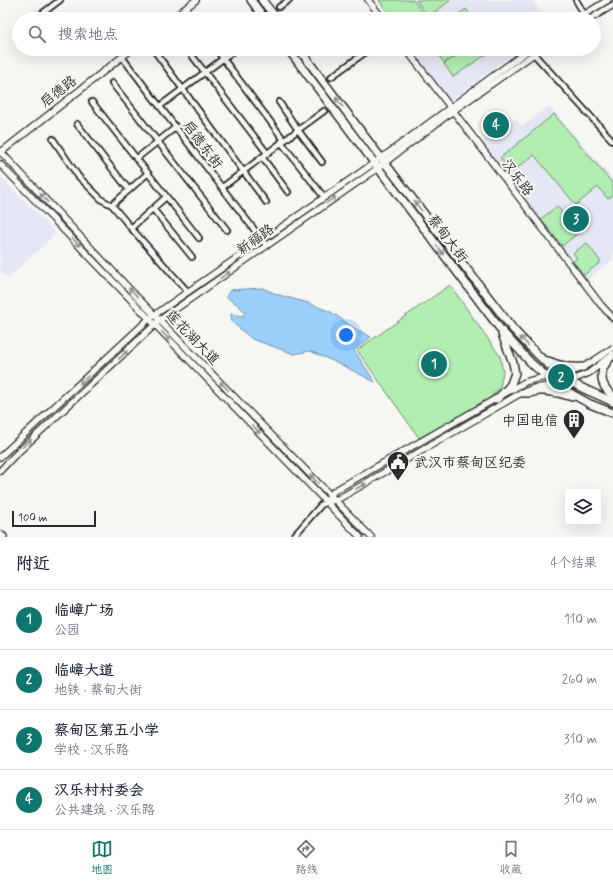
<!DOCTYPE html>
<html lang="zh">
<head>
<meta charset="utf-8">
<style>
  :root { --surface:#fff; --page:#f2f2f3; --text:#1f2937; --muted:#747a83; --line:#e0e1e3; --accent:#0f766e }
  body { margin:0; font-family:Mynerve,"LXGW WenKai TC",sans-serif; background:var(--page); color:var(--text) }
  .controls { position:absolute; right:12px; bottom:12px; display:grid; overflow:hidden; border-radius:4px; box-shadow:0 4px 16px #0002 }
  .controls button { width:36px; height:36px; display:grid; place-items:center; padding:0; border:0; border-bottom:1px solid var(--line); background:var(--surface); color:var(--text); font:20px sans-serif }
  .scale { position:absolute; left:12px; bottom:10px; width:84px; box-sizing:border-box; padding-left:4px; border:2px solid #2b2b2b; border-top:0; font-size:11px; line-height:14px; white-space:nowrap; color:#2b2b2b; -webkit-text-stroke:3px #f6f6f2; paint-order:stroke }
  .you { position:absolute; left:346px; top:335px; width:14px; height:14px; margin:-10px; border:3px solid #fff; border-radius:50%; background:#1a73e8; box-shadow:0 0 0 6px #1a73e833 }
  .badge { display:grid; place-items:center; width:26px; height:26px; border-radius:50%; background:var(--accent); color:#fff; font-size:13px; font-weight:700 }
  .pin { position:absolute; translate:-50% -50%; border:2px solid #fff; box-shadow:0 1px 4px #0006 }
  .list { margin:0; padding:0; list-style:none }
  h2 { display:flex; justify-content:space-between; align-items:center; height:52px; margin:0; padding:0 16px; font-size:17px }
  h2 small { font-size:13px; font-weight:400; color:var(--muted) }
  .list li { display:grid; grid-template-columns:26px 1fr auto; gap:12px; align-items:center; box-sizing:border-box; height:60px; padding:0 16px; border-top:1px solid var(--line) }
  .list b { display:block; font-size:15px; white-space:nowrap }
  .list p { margin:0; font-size:13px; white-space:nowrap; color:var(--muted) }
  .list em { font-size:13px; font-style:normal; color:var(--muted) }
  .icon { flex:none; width:22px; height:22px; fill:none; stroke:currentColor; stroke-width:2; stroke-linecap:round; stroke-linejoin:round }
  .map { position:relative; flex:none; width:613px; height:537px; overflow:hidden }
  .search { position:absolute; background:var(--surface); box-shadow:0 4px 16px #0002; left:12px; right:12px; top:12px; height:44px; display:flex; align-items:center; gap:10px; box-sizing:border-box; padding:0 14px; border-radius:22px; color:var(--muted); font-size:15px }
  .sheet { height:292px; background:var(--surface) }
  nav { display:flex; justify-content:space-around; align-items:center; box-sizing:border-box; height:56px; border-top:1px solid var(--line); background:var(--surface); font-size:11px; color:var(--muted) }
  nav a { display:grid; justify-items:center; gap:2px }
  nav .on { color:var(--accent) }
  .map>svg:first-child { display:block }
  .built { fill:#e3e8f4 }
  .green { fill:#b2edb2; stroke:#6e8c6e }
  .water { fill:#9cd0fa; stroke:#6f8ea7 }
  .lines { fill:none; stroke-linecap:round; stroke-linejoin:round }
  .minor-casing { stroke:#2b2b2b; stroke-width:8 }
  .tertiary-casing { stroke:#2b2b2b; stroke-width:8 }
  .primary-casing { stroke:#2b2b2b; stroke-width:10 }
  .minor { stroke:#f6f6f2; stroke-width:4.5 }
  .tertiary { stroke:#f6f6f2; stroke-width:5.5 }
  .primary { stroke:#f6f6f2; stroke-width:7 }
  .oneway { stroke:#90908e }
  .labels { text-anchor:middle; stroke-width:4; stroke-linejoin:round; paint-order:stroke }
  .street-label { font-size:14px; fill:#2b2b2b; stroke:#f6f6f2 }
  .poi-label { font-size:14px; fill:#2b2b2b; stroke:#f6f6f2; text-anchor:end }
</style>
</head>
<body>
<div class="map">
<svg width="613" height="537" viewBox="0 0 613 537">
  <rect width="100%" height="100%" fill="#f6f6f2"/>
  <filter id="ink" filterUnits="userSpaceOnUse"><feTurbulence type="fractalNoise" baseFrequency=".025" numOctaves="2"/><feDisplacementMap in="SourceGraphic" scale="8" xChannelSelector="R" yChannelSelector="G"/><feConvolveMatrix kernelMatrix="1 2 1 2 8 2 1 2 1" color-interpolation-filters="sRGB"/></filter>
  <g filter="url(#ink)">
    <!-- built -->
    <g class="built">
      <polygon points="376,0 532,0 546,19 390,19"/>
      <polygon points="411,49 521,49 449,101"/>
      <polygon points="549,106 613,179 613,260 586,281 481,142 516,118 522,126"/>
      <polygon points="0,176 56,233 8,279 0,271"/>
    </g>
    <!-- green -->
    <g class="green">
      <polygon points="379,0 413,0 426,17 423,19 393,19"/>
      <polygon points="416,0 451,0 428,17"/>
      <polygon points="466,9 473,19 452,19"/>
      <polygon points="437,49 465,49 444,63 435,50"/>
      <polygon points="466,49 494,49 453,77 444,64"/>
      <polygon points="554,114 613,184 613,195 608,199 598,187 576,205 534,155 512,172 500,158"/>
      <polygon points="557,206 578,233 562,246 541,219"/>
      <polygon points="587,243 601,262 584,275 573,261 577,258 573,253"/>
      <polygon points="450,285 500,356 503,372 500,387 486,402 464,415 419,438 357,350"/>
    </g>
    <!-- water -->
    <polygon class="water" points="262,288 279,295 308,303 331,312 354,328 371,337 354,350 375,382 342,365 310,351 294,354 252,339 232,322 231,314 243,316 245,312 237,304 226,297 230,290"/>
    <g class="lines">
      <!-- minor casing -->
      <g class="minor-casing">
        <g id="minor">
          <polyline points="576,0 587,19"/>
          <polyline points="279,7 289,0"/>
          <polyline points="35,19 60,0"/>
          <polyline points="187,49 267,153"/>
          <polyline points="216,49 284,140"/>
          <polyline points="532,52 613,141"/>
          <polyline points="156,53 266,202"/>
          <polyline points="122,57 266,245"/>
          <polyline points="331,77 370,49"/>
          <polyline points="112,83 227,230"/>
          <polyline points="92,102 199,238"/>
          <polyline points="160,106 236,49"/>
          <polyline points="77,124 129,190 112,205"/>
          <polyline points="53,139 78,176 102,200 112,205 131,228 166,197"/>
          <polyline points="281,142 324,197"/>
          <polyline points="262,157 288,192"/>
          <polyline points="136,159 176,127"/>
          <polyline points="322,162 298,130 324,111"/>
          <polyline points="221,186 224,186 298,130 279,102"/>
          <polyline points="129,190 148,173"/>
          <polyline points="153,209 192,257"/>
          <polyline points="131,228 188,292"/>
          <polyline points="293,537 321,505 326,502"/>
        </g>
      </g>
      <!-- tertiary casing -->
      <g class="tertiary-casing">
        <g id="tertiary">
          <polyline points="368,0 383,19"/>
          <polyline points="172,19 196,0"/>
          <polyline points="577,19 608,0"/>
          <polyline points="590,19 613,5"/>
          <polyline points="406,49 601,305 613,318"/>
          <polyline points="0,151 136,296 371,537"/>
          <polyline points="0,153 132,49"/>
          <polyline points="0,164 360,537"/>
          <polyline points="0,457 150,318 387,154 530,49"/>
          <polyline points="0,471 13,457 160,320 371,173 453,111 541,49"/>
          <polyline points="332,501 340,498 521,393 534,388 556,385 570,381 589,373 608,358"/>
          <path d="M326,502L334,491L525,382C541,376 557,377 572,372C587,367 600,356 613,348"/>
        </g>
      </g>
      <!-- primary casing -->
      <g class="primary-casing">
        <g id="primary">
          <polyline points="251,0 265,19"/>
          <polyline points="262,0 277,19"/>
          <polyline points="288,49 501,330 532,364 546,376 556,385 590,404 613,413"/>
          <path d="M299,49L381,158L513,329C530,347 549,368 571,382C584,390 599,395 613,402"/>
          <path d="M613,355C599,368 597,383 613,396"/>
          <path d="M548,361C561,366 569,368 583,367"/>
          <polyline points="521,393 530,393 538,391 545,391 558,393 572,397"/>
          <polyline points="497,399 507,389 511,384 515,373 513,363 502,334"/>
          <polyline points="0,535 3,537"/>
        </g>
      </g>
      <!-- minor -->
      <use href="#minor" class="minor"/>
      <!-- tertiary -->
      <use href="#tertiary" class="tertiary"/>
      <!-- primary -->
      <use href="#primary" class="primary"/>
    </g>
    <!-- one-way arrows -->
    <defs><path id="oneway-shaft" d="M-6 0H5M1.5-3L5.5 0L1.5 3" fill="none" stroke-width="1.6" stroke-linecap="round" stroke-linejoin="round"/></defs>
    <g class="oneway">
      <use href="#oneway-shaft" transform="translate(339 102) rotate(-127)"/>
      <use href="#oneway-shaft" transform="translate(44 198) rotate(-133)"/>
      <use href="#oneway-shaft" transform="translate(331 200) rotate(-35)"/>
      <use href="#oneway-shaft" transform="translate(418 206) rotate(-128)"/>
      <use href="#oneway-shaft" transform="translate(76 242) rotate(46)"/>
      <use href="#oneway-shaft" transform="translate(440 250) rotate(53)"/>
      <use href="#oneway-shaft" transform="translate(225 275) rotate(-35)"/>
      <use href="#oneway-shaft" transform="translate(133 292) rotate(-134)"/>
      <use href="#oneway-shaft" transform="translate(166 336) rotate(46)"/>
      <use href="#oneway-shaft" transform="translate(524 341) rotate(-134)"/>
      <use href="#oneway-shaft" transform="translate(123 355) rotate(-43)"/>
      <use href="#oneway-shaft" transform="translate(84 380) rotate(137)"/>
      <use href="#oneway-shaft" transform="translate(224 386) rotate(-134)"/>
      <use href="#oneway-shaft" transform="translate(256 429) rotate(46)"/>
      <use href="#oneway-shaft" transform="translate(27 443) rotate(-43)"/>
      <use href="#oneway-shaft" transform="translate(314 479) rotate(-134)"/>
      <use href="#oneway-shaft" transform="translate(361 486) rotate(-30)"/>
    </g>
  </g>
  <!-- icons -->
  <defs>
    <g id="building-pin" transform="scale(1.15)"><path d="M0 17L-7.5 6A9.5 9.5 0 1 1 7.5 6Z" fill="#2b2b2b" stroke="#f6f6f2"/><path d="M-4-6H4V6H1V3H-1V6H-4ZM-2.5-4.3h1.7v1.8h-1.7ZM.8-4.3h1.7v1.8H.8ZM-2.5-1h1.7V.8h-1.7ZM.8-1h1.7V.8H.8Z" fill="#fff"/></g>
    <g id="civic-pin" transform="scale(1.15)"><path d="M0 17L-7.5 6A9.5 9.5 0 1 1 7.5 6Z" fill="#2b2b2b" stroke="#f6f6f2"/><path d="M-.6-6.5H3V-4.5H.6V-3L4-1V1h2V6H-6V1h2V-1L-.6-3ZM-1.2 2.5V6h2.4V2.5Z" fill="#fff"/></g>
  </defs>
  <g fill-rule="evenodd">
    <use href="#building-pin" x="574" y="420"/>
    <use href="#civic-pin" x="398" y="462"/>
  </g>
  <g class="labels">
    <!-- street labels -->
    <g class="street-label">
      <text transform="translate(58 91) rotate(-38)" y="5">启德路</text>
      <text transform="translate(203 144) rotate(53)" y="5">启德东街</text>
      <text transform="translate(518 177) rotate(53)" y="5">汉乐路</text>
      <text transform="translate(448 238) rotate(53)" y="5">蔡甸大街</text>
      <text transform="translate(255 239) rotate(-35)" y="5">新福路</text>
      <text transform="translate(193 337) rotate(46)" y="5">莲花湖大道</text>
    </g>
    <!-- poi labels -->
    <g class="poi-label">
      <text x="558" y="425">中国电信</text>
      <text x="414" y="467" text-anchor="start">武汉市蔡甸区纪委</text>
    </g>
  </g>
</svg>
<div class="controls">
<button><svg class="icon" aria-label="layers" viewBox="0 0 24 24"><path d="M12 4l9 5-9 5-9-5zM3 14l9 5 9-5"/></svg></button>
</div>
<div class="scale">100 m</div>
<div class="you"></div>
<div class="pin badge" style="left:434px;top:364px">1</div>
<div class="pin badge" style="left:561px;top:377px">2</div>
<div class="pin badge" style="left:576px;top:219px">3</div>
<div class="pin badge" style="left:496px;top:125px">4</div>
<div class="search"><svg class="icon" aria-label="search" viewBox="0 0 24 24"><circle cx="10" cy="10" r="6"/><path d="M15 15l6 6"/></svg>搜索地点</div>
</div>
<section class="sheet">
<h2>附近<small>4个结果</small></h2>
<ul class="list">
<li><span class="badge">1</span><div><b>临嶂广场</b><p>公园</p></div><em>110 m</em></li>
<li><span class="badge">2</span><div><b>临嶂大道</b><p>地铁 · 蔡甸大街</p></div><em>260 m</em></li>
<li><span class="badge">3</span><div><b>蔡甸区第五小学</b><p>学校 · 汉乐路</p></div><em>310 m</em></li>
<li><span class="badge">4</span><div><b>汉乐村村委会</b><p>公共建筑 · 汉乐路</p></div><em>310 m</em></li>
</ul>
</section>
<nav>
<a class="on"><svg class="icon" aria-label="map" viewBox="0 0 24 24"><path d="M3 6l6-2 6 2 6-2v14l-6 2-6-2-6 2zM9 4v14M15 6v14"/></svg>地图</a>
<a><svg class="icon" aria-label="directions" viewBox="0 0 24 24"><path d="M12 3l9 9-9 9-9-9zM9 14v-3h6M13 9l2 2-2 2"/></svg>路线</a>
<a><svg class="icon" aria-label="saved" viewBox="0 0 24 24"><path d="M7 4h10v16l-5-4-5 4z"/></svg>收藏</a>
</nav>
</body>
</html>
